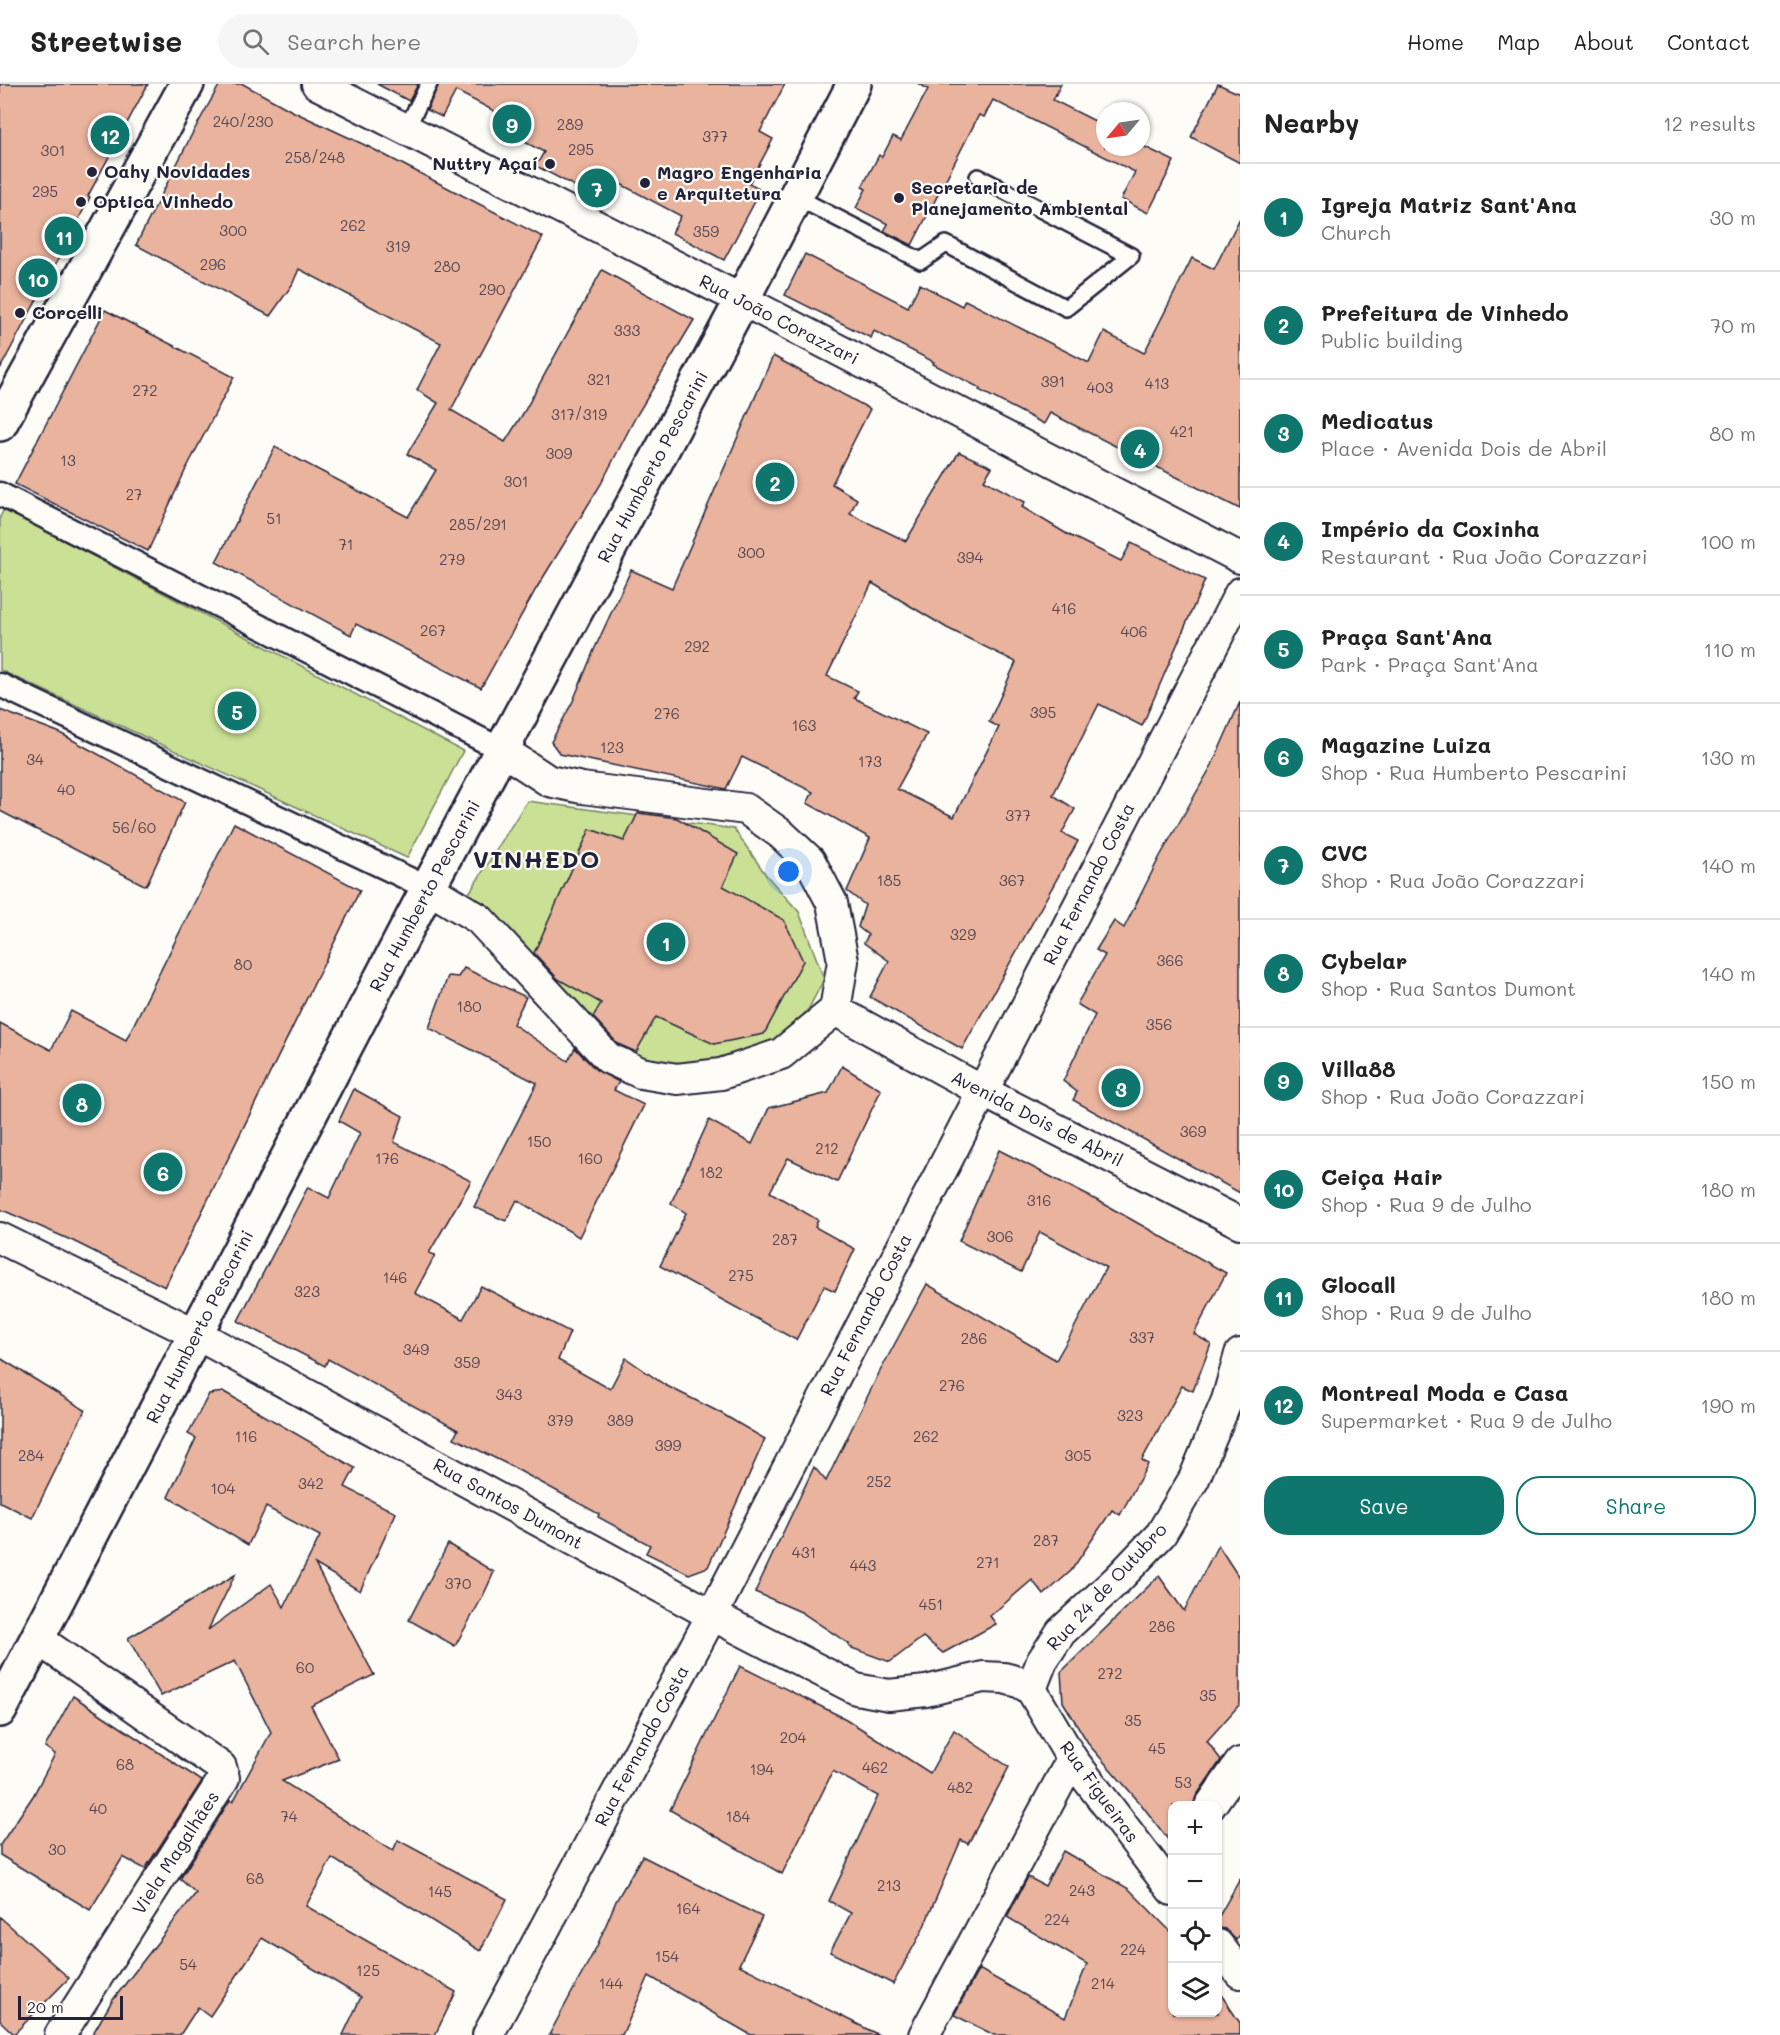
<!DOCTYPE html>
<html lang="en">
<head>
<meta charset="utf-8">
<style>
  :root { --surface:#fff; --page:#f6f6f6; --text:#222; --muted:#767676; --line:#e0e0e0; --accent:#0f766e }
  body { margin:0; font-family:Mali,sans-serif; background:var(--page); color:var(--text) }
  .controls { position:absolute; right:18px; bottom:18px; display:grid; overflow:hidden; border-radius:12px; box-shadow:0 2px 4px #0004 }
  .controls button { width:54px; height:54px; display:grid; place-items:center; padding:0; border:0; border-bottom:2px solid var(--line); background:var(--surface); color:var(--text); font:30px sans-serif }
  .compass { position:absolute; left:1096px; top:18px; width:54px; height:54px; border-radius:50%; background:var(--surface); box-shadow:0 2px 4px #0004; rotate:241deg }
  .scale { position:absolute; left:18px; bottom:15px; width:105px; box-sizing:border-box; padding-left:6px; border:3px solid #22223b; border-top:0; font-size:16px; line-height:21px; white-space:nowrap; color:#22223b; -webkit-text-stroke:4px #fdfcf7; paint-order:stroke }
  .you { position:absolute; left:789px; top:788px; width:21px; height:21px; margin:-15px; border:4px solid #fff; border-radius:50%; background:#1a73e8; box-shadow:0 0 0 9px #1a73e833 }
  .badge { display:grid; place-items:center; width:39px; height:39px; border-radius:50%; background:var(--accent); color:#fff; font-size:20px; font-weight:700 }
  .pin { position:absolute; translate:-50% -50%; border:3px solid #fff; box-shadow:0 2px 6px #0006 }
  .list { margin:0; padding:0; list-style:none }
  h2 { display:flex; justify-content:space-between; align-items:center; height:78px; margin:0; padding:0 24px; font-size:26px }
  h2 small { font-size:20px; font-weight:400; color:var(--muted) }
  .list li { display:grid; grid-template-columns:39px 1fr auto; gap:18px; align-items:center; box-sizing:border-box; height:108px; padding:0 24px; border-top:2px solid var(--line) }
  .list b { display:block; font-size:22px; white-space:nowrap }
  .list p { margin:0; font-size:20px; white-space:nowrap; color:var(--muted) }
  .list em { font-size:20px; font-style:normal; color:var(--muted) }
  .actions { display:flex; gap:12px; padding:18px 24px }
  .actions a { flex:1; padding:14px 0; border:2px solid var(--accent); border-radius:24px; text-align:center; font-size:21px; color:var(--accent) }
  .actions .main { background:var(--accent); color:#fff }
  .icon { flex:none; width:33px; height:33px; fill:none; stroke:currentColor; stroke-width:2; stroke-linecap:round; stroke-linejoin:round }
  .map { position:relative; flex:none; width:1240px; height:1951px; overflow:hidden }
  header { display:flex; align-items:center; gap:36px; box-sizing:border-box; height:84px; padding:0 30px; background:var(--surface); border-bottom:2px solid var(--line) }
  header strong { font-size:28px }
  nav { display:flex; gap:33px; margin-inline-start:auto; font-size:21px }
  .search { width:420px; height:54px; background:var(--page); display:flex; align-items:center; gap:15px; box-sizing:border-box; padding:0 21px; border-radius:33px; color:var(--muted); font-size:22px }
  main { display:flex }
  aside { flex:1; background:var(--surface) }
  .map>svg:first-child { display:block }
  .green { fill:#cae095; stroke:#768168; stroke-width:1.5 }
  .building { fill:#e9b39d; stroke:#22223b; stroke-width:1.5; fill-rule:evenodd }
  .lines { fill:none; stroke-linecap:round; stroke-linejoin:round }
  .service-casing { stroke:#22223b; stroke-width:20 }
  .pedestrian-casing { stroke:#22223b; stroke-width:27 }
  .minor-casing { stroke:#22223b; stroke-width:34 }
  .tertiary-casing { stroke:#22223b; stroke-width:38 }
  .service { stroke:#fdfcf7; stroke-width:15 }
  .pedestrian { stroke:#fdfcf7; stroke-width:22 }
  .minor { stroke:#fdfcf7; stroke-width:30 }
  .tertiary { stroke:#fdfcf7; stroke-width:33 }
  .poi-dot { fill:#22223b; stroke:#fdfcf7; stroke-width:2 }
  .labels { text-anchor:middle; stroke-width:4.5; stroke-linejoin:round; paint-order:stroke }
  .number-label { font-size:15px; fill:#544654 }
  .poi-label { font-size:18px; font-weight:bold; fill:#22223b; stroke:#fdfcf7; text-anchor:start }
  .street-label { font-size:18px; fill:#22223b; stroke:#fdfcf7 }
  .district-label { font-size:24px; font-weight:bold; letter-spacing:1.5px; fill:#22223b; stroke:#fdfcf7 }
</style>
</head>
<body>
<header>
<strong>Streetwise</strong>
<div class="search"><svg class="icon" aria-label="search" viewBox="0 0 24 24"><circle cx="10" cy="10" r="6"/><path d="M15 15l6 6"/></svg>Search here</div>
<nav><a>Home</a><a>Map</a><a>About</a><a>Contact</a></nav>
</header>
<main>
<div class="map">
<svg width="1240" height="1951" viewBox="0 0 1240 1951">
  <rect width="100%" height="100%" fill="#fdfcf7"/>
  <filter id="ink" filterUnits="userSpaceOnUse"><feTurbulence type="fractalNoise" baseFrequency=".0167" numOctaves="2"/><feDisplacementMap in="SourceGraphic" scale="12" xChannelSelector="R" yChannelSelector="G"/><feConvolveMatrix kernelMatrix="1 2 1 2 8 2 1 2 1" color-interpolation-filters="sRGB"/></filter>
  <g filter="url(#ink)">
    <!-- green -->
    <g class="green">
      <polygon points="4,425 463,667 407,774 0,586 0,433"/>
      <polygon points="527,717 734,745 766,791 799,828 824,895 809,924 778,962 734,976 657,981 607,965 468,811"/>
    </g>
    <!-- building -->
    <g class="building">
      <polygon points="0,0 148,0 88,112 90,113 63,166 0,285"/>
      <polygon points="220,0 243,0 292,27 369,63 543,153 451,326 505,358 524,328 602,186 694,236 635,334 601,400 536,505 481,604 356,540 351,551 216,478 275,363 408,433 436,386 407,370 438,319 417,306 441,259 299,185 292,201 270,232 136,161 192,50"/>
      <polygon points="377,0 418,0 409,17"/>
      <polygon points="439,0 785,0 760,48 773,55 749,100 761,106 724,176 672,149 681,132 615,97 605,118 536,82 544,68 496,43 502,31 456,7 442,33 427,26"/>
      <polygon points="919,0 1061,0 1053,16 1105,42 1105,63 1141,63 1141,61 1174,77 1148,129 1121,115 1135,88 993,16 984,33 979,31 912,161 884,147 888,140 856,124 866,105 862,103 879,71 882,73 893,52 901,56 928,5"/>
      <polygon points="1218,0 1240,10 1240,79 1191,53"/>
      <polygon points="1240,134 1240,425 1050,329 1044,340 979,306 980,304 933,280 934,278 874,247 871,254 785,211 805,170 908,223 920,200 962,222 965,216 1089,279 1104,248 1144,269 1192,174 1214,185"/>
      <polygon points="105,226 234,293 185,387 148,467 15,400"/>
      <path d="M773,272L870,325L832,400L857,415L850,430L906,457L959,368L992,383L984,396L1025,418L1022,423L1067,450L1121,477L1131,459L1205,496L1142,642L1099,620L1053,711L1075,725L1062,749L1078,757L962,965L870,913L889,877L864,859L868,851L858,843L865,821L847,807L870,754L807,719L813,708L742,673L726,705L560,670L551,658L573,617L594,566L631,486L672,504ZM872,499L947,544L1016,578L989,638L999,643L954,733L897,705L927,650L854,614L858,607L827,592Z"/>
      <polygon points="1240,618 1240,1109 1073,1016 1077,1008 1063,997 1095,931 1077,920 1105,871 1096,866 1114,837 1124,844 1159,774 1212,681"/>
      <polygon points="0,626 58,648 185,718 146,802 0,727"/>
      <polygon points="638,729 677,734 738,770 723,802 784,836 803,877 764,950 714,960 656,933 636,968 618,960 593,933 601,919 558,895 534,869 590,745 624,757"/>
      <polygon points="234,739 360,806 165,1203 73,1157 0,1125 0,939 51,966 71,927 126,956"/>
      <polygon points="464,884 526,913 513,940 568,977 575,964 596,986 619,998 614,1006 644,1021 579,1153 517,1116 506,1137 474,1123 537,999 429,944 448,892 458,893"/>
      <polygon points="842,982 881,1006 837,1098 788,1074 770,1108 818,1136 815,1143 855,1165 835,1207 824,1202 796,1256 660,1182 686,1129 671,1119 709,1036 752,1060 769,1024 828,1009"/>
      <polygon points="354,1005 403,1032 394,1058 471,1097 429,1169 435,1171 415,1209 463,1235 481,1202 570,1248 558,1276 610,1305 626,1274 665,1301 719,1328 765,1355 708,1483 689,1490 646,1469 650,1461 598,1433 599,1430 507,1380 454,1354 458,1346 328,1275 325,1282 238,1237 308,1103 329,1114 360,1049 339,1037"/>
      <polygon points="999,1066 1104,1120 1226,1189 1194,1250 1211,1260 1193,1307 1182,1302 1142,1376 1148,1380 1120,1431 1112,1426 1071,1487 1044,1511 1032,1496 990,1532 996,1540 943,1569 923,1553 890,1578 849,1563 849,1560 801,1528 755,1508 814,1383 826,1397 878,1291 927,1200 1056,1276 1072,1248 1106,1183 1040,1148 1021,1188 959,1157"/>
      <polygon points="0,1274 85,1326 32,1434 0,1418"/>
      <polygon points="224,1308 355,1384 345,1403 396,1429 360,1507 315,1480 374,1591 311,1622 339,1675 282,1697 393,1767 398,1756 507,1815 480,1867 332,1774 306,1822 456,1908 435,1951 343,1951 361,1913 262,1854 210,1932 198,1923 180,1951 92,1951 112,1917 196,1809 180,1795 230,1716 233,1718 271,1648 235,1577 161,1612 128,1554 235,1491 208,1546 271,1500 284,1523 320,1452 266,1423 248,1461 168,1413 196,1354 188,1350 209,1310"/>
      <polygon points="448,1460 494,1488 483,1512 455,1562 409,1536"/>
      <polygon points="1218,1461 1240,1495 1240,1620 1207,1657 1221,1676 1196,1712 1193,1722 1173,1722 1173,1762 1141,1720 1090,1662 1063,1618 1061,1588 1159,1492 1184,1527"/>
      <polygon points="740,1582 846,1635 930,1689 954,1646 1009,1683 968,1760 961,1756 922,1847 893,1900 830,1868 851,1829 829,1817 878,1712 833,1687 782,1790 670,1726"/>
      <polygon points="73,1612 202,1697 145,1785 123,1773 90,1826 0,1771 0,1761 33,1712 55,1670 45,1663"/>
      <polygon points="1063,1767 1129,1805 1173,1850 1173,1929 1218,1929 1218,1906 1240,1939 1240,1951 994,1951 954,1931 979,1885 1065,1934 1087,1880 1007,1833 1028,1793 1045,1802"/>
      <polygon points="642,1772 762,1833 739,1881 879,1951 751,1951 649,1892 622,1951 549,1951 597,1862 616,1817"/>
      <polygon points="1240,1795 1240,1851 1236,1856 1225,1845 1218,1844 1218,1834"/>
      <polygon points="0,1833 69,1894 14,1950 0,1937"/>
    </g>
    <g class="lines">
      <!-- service casing -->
      <g class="service-casing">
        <g id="service">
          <polyline points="406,45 429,0"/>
          <polyline points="796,113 921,177 946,160 1066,224 1131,172 978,93"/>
        </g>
      </g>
      <!-- pedestrian casing -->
      <g class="pedestrian-casing">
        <g id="pedestrian">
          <polyline points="0,410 502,666"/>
          <polyline points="0,601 428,804"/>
        </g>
      </g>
      <!-- minor casing -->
      <g class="minor-casing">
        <g id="minor">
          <polyline points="317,0 742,216 1240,474"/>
          <polyline points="428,804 479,835 608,974 641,989 677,995 721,990 781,970 835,926 843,877 832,819 810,777 781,750 746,725 582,704 549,697 502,666"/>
          <polyline points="835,926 982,1007 1240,1139"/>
          <polyline points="0,1154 196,1250 712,1531 856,1605 889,1611 926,1607 983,1593 1004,1594 1019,1598 1031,1605"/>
          <polyline points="38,1555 221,1683 224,1694 60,1951"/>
          <polyline points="1031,1605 1042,1577 1061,1548 1118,1495 1161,1450 1194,1395 1227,1316 1240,1270"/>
          <polyline points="1031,1605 1072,1675 1172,1806"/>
          <polyline points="1210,1722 1240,1679"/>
          <polyline points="1218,1861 1240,1889"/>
          <polyline points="488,1951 712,1531 1240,509"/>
          <polyline points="924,1951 1072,1675"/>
        </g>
      </g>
      <!-- tertiary casing -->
      <g class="tertiary-casing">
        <g id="tertiary">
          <polyline points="0,340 187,0"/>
          <polyline points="0,1626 428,804 742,216 854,0"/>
        </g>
      </g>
      <!-- service -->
      <use href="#service" class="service"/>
      <!-- pedestrian -->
      <use href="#pedestrian" class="pedestrian"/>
      <!-- minor -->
      <use href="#minor" class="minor"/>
      <!-- tertiary -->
      <use href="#tertiary" class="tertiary"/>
    </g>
  </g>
  <!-- markers -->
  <g class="poi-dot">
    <circle cx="550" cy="80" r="6"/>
    <circle cx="92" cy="88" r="6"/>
    <circle cx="645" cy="99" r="6"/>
    <circle cx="899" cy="114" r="6"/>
    <circle cx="81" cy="118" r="6"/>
    <circle cx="20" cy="229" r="6"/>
  </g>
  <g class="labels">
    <!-- number labels -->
    <g class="number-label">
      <text x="243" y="43">240/230</text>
      <text x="570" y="46">289</text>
      <text x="715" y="58">377</text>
      <text x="581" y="71">295</text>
      <text x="53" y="72">301</text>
      <text x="315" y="79">258/248</text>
      <text x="45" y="113">295</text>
      <text x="353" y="147">262</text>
      <text x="233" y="152">300</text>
      <text x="706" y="153">359</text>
      <text x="398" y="168">319</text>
      <text x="213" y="186">296</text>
      <text x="447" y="188">280</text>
      <text x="492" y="211">290</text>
      <text x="627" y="252">333</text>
      <text x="599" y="301">321</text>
      <text x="1053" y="303">391</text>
      <text x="1157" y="305">413</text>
      <text x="1100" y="309">403</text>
      <text x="145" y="312">272</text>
      <text x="579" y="336">317/319</text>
      <text x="1182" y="353">421</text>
      <text x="559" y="375">309</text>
      <text x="68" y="382">13</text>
      <text x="516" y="403">301</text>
      <text x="134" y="416">27</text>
      <text x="274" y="440">51</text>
      <text x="478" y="446">285/291</text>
      <text x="346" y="466">71</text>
      <text x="751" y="474">300</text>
      <text x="970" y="479">394</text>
      <text x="452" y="481">279</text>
      <text x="1064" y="530">416</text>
      <text x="433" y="552">267</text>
      <text x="1134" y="553">406</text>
      <text x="697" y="568">292</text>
      <text x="1043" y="634">395</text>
      <text x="667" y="635">276</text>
      <text x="804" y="647">163</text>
      <text x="612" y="669">123</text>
      <text x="35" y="681">34</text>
      <text x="870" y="683">173</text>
      <text x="66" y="711">40</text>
      <text x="1018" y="737">377</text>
      <text x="134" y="749">56/60</text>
      <text x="889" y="802">185</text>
      <text x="1012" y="802">367</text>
      <text x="963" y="856">329</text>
      <text x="1170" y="882">366</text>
      <text x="243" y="886">80</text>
      <text x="469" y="928">180</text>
      <text x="1159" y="946">356</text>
      <text x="1193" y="1053">369</text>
      <text x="539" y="1063">150</text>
      <text x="827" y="1070">212</text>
      <text x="387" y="1080">176</text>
      <text x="590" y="1080">160</text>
      <text x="711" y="1094">182</text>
      <text x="1039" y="1122">316</text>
      <text x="1000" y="1158">306</text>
      <text x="785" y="1161">287</text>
      <text x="741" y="1197">275</text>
      <text x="395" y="1199">146</text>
      <text x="307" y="1213">323</text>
      <text x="1142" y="1259">337</text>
      <text x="974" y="1260">286</text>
      <text x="416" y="1271">349</text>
      <text x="467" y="1284">359</text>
      <text x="952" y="1307">276</text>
      <text x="509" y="1316">343</text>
      <text x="1130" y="1337">323</text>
      <text x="560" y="1342">379</text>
      <text x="620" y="1342">389</text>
      <text x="246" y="1358">116</text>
      <text x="926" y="1358">262</text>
      <text x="668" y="1367">399</text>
      <text x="31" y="1377">284</text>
      <text x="1078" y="1377">305</text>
      <text x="879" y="1403">252</text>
      <text x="311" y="1405">342</text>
      <text x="223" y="1410">104</text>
      <text x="1046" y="1462">287</text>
      <text x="804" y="1474">431</text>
      <text x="988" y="1484">271</text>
      <text x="863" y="1487">443</text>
      <text x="458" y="1505">370</text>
      <text x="931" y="1526">451</text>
      <text x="1162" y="1548">286</text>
      <text x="305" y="1589">60</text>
      <text x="1110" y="1595">272</text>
      <text x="1208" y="1617">35</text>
      <text x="1133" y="1642">35</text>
      <text x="793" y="1659">204</text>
      <text x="1157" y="1670">45</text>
      <text x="125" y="1686">68</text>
      <text x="875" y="1689">462</text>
      <text x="762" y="1691">194</text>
      <text x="1183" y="1704">53</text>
      <text x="960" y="1709">482</text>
      <text x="98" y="1730">40</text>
      <text x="289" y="1738">74</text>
      <text x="738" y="1738">184</text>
      <text x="57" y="1771">30</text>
      <text x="255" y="1800">68</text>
      <text x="889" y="1807">213</text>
      <text x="1082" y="1812">243</text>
      <text x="440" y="1813">145</text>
      <text x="688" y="1830">164</text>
      <text x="1057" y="1841">224</text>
      <text x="1133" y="1871">224</text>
      <text x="667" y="1878">154</text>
      <text x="188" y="1886">54</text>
      <text x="368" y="1892">125</text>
      <text x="611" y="1905">144</text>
      <text x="1103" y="1905">214</text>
    </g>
    <!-- poi labels -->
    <g class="poi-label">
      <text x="538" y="86" text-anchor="end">Nuttry Açaí</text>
      <text x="104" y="94">Oahy Novidades</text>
      <text x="657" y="95">Magro Engenharia<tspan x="657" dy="21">e Arquitetura</tspan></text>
      <text x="911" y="110">Secretaria de<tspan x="911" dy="21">Planejamento Ambiental</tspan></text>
      <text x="93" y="124">Optica Vinhedo</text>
      <text x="32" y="235">Corcelli</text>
    </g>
    <!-- street labels -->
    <g class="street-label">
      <text transform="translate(779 236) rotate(27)" y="6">Rua João Corazzari</text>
      <text transform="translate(653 383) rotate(-62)" y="6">Rua Humberto Pescarini</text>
      <text transform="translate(1089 800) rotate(-63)" y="6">Rua Fernando Costa</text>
      <text transform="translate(425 812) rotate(-62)" y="6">Rua Humberto Pescarini</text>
      <text transform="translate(1037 1035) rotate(27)" y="6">Avenida Dois de Abril</text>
      <text transform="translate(866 1231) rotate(-63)" y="6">Rua Fernando Costa</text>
      <text transform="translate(200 1243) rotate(-63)" y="6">Rua Humberto Pescarini</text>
      <text transform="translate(508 1420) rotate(29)" y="6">Rua Santos Dumont</text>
      <text transform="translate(1107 1503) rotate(-47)" y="6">Rua 24 de Outubro</text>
      <text transform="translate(642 1662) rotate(-62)" y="6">Rua Fernando Costa</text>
      <text transform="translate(1099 1708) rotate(54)" y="6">Rua Figueiras</text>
      <text transform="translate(176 1769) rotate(-57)" y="6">Viela Magalhães</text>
    </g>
    <!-- district labels -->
    <g class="district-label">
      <text x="537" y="784">VINHEDO</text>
    </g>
  </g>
</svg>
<div class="controls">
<button>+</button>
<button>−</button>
<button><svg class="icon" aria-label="locate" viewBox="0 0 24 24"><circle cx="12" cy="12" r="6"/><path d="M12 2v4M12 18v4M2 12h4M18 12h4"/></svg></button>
<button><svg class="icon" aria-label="layers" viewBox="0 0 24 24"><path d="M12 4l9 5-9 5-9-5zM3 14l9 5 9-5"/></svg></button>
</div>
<svg class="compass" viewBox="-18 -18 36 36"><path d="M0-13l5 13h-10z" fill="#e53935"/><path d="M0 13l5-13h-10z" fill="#767676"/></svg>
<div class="scale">20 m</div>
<div class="you"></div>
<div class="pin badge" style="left:666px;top:858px">1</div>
<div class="pin badge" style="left:775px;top:398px">2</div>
<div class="pin badge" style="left:1121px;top:1004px">3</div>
<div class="pin badge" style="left:1140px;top:365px">4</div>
<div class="pin badge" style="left:237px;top:627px">5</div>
<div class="pin badge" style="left:163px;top:1088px">6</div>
<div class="pin badge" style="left:597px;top:104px">7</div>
<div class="pin badge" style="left:82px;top:1019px">8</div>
<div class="pin badge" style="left:512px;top:40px">9</div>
<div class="pin badge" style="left:38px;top:194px">10</div>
<div class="pin badge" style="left:64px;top:152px">11</div>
<div class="pin badge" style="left:110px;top:51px">12</div>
</div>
<aside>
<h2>Nearby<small>12 results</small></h2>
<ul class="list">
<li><span class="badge">1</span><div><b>Igreja Matriz Sant'Ana</b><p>Church</p></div><em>30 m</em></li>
<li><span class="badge">2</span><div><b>Prefeitura de Vinhedo</b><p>Public building</p></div><em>70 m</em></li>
<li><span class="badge">3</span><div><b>Medicatus</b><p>Place · Avenida Dois de Abril</p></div><em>80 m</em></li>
<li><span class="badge">4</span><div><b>Império da Coxinha</b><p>Restaurant · Rua João Corazzari</p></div><em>100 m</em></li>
<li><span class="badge">5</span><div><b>Praça Sant'Ana</b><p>Park · Praça Sant'Ana</p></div><em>110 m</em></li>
<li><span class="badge">6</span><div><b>Magazine Luiza</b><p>Shop · Rua Humberto Pescarini</p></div><em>130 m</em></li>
<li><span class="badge">7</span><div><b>CVC</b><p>Shop · Rua João Corazzari</p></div><em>140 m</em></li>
<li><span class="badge">8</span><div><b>Cybelar</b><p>Shop · Rua Santos Dumont</p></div><em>140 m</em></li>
<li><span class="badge">9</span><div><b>Villa88</b><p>Shop · Rua João Corazzari</p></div><em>150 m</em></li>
<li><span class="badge">10</span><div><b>Ceiça Hair</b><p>Shop · Rua 9 de Julho</p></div><em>180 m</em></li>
<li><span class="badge">11</span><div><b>Glocall</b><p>Shop · Rua 9 de Julho</p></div><em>180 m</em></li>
<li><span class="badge">12</span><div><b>Montreal Moda e Casa</b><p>Supermarket · Rua 9 de Julho</p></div><em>190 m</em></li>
</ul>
<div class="actions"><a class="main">Save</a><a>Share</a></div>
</aside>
</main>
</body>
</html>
